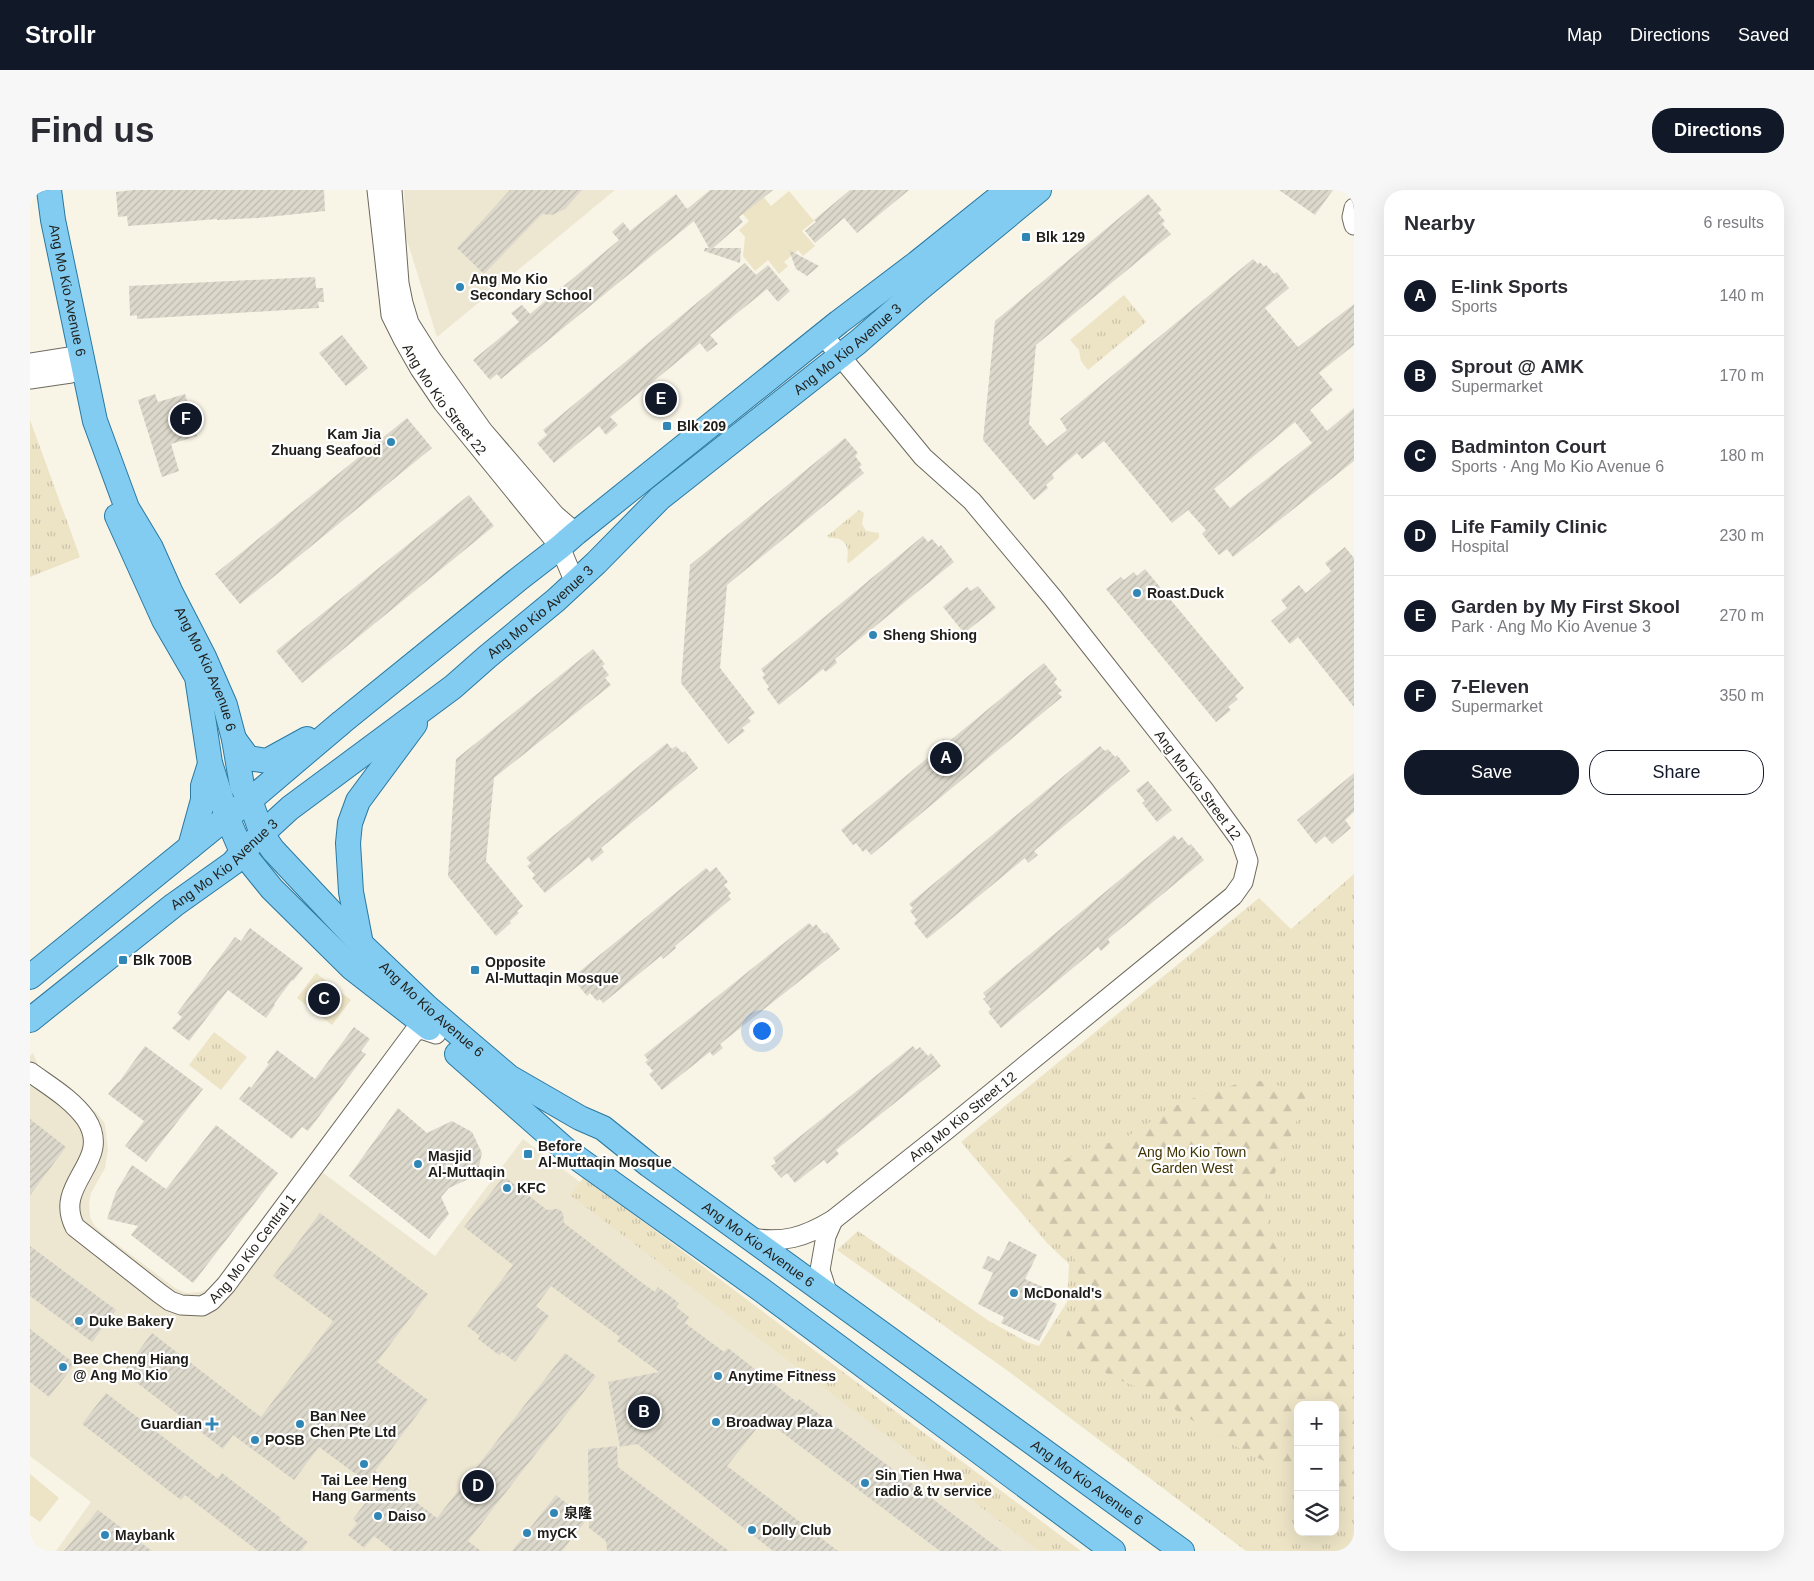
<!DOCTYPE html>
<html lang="en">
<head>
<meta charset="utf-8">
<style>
  :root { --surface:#fff; --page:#f7f7f7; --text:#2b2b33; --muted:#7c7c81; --line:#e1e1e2; --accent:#111827 }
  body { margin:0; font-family:Arial,"Noto Sans SC",sans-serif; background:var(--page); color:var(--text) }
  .controls { position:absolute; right:15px; bottom:15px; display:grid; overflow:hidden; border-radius:10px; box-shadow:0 5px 20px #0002 }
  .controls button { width:45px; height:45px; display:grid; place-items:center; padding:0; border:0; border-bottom:1px solid var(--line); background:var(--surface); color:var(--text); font:25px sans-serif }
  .you { position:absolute; left:731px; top:840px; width:18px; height:18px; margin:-12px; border:4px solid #fff; border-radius:50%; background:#1a73e8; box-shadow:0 0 0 8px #1a73e833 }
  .badge { display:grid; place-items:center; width:32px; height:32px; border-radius:50%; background:var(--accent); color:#fff; font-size:16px; font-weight:700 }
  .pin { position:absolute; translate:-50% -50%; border:2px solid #fff; box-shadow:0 1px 5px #0006 }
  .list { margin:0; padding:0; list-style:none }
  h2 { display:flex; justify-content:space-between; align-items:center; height:65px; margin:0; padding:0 20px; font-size:21px }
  h2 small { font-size:16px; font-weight:400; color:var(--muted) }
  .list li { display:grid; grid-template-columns:32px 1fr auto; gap:15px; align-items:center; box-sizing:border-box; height:80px; padding:0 20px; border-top:1px solid var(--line) }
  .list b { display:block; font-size:19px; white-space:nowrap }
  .list p { margin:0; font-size:16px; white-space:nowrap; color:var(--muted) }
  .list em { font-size:16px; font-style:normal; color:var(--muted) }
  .actions { display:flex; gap:10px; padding:15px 20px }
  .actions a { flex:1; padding:11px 0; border:1px solid var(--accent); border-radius:20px; text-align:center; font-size:18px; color:var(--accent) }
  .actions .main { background:var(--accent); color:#fff }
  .icon { flex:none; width:28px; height:28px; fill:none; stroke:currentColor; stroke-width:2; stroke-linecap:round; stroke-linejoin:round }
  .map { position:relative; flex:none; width:1324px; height:1361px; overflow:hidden; border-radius:20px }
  header { display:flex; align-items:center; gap:30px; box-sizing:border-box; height:70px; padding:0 25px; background:var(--accent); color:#fff }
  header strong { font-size:24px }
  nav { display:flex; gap:28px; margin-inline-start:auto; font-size:18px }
  .intro { display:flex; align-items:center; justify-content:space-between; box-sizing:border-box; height:120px; padding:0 30px }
  h1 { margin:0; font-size:35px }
  .button { padding:12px 22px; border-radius:20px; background:var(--accent); color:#fff; font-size:18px; font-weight:700 }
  main { display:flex; gap:30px; padding:0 30px }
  aside { flex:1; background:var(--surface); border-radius:20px; box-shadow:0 5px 20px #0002 }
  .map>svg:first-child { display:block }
  .built { fill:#ede7d2 }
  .grass { fill:url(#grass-tufts); fill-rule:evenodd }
  .forest { fill:url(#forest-firs) }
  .garden { fill:url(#garden-dots) }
  .pitch { fill:#ede4c6 }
  .building { fill:url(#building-hatch); fill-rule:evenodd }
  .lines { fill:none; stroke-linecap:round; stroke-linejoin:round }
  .minor-casing { stroke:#6d695d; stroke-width:21 }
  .major-casing { stroke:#2a79a1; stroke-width:26 }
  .minor { stroke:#fff; stroke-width:19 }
  .major { stroke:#82ccf2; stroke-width:24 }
  .poi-dot { fill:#3086b5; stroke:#fff; stroke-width:2 }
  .labels { text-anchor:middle; stroke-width:4.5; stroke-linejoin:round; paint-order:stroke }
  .poi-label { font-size:14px; font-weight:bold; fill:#201e19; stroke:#fff; text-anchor:start }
  .street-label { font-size:14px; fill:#201e19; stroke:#fff }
  .park-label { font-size:14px; fill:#403300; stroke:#fff }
</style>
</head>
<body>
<header>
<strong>Strollr</strong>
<nav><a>Map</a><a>Directions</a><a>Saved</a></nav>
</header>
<div class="intro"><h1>Find us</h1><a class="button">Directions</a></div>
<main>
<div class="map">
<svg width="1324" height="1361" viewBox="0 0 1324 1361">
  <defs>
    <pattern id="grass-tufts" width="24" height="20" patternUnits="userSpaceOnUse" patternTransform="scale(1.25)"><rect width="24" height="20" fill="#ede4c6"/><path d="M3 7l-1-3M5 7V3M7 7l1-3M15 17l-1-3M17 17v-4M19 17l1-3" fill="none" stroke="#cbc3aa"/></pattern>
    <pattern id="forest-firs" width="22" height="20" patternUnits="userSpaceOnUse" patternTransform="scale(1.25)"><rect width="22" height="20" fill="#ede4c6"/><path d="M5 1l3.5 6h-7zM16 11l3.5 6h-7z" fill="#cbc3aa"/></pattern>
    <pattern id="garden-dots" width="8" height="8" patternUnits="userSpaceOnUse" patternTransform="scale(1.25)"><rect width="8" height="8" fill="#ede4c6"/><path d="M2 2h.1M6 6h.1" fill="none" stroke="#cbc3aa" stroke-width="1.8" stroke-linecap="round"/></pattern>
    <pattern id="building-hatch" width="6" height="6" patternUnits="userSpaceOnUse" patternTransform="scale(1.25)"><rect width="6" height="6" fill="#dcd8cb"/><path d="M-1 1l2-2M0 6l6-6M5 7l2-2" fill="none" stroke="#bcb9ae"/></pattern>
  </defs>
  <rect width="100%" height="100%" fill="#f8f4e6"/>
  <!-- built -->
  <g class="built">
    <polygon points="374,0 585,0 407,147 376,47"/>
    <polygon points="3,863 9,877 67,923 75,934 78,960 75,978 61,1003 59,1013 60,1027 64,1035 72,1043 145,1098 156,1103 169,1102 178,1099 184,1093 277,971 405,1066 493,949 1038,1361 26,1361 61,1312 0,1266 0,866"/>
  </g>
  <!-- grass -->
  <g class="grass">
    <polygon points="1094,105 1116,132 1058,180 1051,171 1049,160 1040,150"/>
    <polygon points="0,230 50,367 0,387"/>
    <path d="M829,320L834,323L832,334L836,341L849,343V348L819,373L817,372C819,361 818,349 804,348C797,347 801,350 797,346Z"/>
    <path d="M1324,684V1361H1216L978,1181L807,1060L828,1041L959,1131L997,1152L1009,1156L1037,1112L1039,1074L1017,1053L931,952L1229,708L1261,739ZM1268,1215H1305V1342H1268Z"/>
    <polygon points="184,842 217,867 191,900 159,875"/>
    <polygon points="554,987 1051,1361 1009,1361 540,1005"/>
  </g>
  <!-- forest -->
  <polygon class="forest" points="1222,889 1277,903 1261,946 1234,1008 1240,1047 1266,1092 1324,1158 1324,1318 1305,1308 1305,1215 1268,1215 1268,1289 1198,1252 1110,1198 1084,1188 1032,1156 1048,1117 1048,1073 998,1018 1001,987 1065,955 1090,951 1152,912"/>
  <!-- garden -->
  <polygon class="garden" points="631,193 647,213 631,226 615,206"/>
  <!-- pitch -->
  <g class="pitch">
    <polygon points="759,1 784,31 772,41 785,56 773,66 768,60 754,72 758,76 749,84 738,70 725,81 713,66 715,47 709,40 719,31 711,22 732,5 741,16"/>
    <polygon points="286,783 321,810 302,835 267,808"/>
    <polygon points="0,1284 29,1308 10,1332 0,1325"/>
  </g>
  <!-- building -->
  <g class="building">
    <polygon points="103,0 294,0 295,21 228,28 187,30 187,29 98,36 97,26 88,27 86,2"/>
    <polygon points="480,0 552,0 535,19 522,25 512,24 454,84 427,58"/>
    <polygon points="680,0 743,0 709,27 713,32 683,58 711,58 710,73 674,61 675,58 679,58 664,31 471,189 467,184 460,190 443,170 489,132 481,123 492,115 500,124 589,50 582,42 593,32 600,41 646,4 657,19"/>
    <polygon points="820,0 879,0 827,43 814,28 785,53 775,41 786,32 784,30"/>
    <polygon points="1249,0 1303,0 1285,25"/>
    <path d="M1118,4L1132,20L1128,23L1135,31L1132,34L1141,44L1006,155L999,234L1017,256L1037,240L1030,229L1223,69L1228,74L1230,72L1234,77L1236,75L1244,84L1247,82L1259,98L1235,118L1268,157L1324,114V155L1289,183L1303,200L1280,220L1297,241L1324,218V271L1203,367L1197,359L1189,365L1172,344L1176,340L1158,320L1142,333L1074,251L1052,269L1047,263L1022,284L1024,288L1016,295L1018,298L1004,310L953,250L965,131ZM1265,232L1282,253L1200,318L1184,299Z"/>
    <polygon points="759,60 789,76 777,86 766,79"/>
    <polygon points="715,73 726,85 738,75 760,101 748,112 737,99 680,145 688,154 677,162 670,153 580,227 588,235 576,245 569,236 524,273 507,253 517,245 513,240"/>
    <polygon points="285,87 286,98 293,98 294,112 288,112 289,118 107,129 107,125 100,126 99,96"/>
    <polygon points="312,145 338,178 316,196 289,163"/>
    <polygon points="125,204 128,212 155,204 167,246 141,254 149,281 132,287 108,210"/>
    <polygon points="377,228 402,258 210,414 185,384"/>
    <polygon points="815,248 828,263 825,266 832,275 829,277 834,283 697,395 690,478 725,523 718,528 721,531 712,538 715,541 698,554 651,493 660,375"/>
    <polygon points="439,305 464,336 272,493 246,461"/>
    <polygon points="893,346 898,352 902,349 909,357 911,355 924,372 805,469 807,473 796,482 793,479 749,515 737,499 739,497 732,487 735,485 731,479"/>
    <polygon points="1315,357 1324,368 1324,517 1268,447 1260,454 1241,431 1257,418 1251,410 1269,395 1276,403 1301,381 1295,373"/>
    <polygon points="1115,379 1214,498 1205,506 1208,509 1198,517 1201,520 1186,532 1076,399 1091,387 1094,390 1104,382 1107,386"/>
    <polygon points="948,396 966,418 934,443 913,417 937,397 941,401"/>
    <polygon points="563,459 575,474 572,476 579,485 575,488 581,495 464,588 456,671 493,716 487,721 489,723 480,731 481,733 466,746 418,686 426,569"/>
    <polygon points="1014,473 1027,489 1024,492 1032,501 1028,503 1032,507 841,665 836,659 833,662 826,653 823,655 811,640 907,560 904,557 914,549 917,553"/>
    <polygon points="637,553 642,559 646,556 653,563 655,561 668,578 571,658 574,662 562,672 559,667 515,703 502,688 505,685 497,676 501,673 496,668"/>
    <polygon points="1070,556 1075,561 1078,559 1085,567 1087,565 1100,581 1004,661 1008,665 998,673 995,668 897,749 884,733 887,730 880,721 883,718 879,714"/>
    <polygon points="1324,583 1324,622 1315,630 1321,638 1302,654 1295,646 1286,654 1267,630"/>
    <polygon points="1118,591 1142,620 1127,632 1112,613 1115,611 1106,600"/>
    <polygon points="1144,645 1148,650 1152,647 1159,656 1161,654 1174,670 1078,749 1080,753 1071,761 1068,757 971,838 958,822 961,819 953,809 956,807 953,803"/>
    <polygon points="686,677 698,692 694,695 701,703 698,706 701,709 645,756 646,758 633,769 631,766 573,813 570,809 567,811 560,803 557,806 544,790 551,785 549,782 676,678 680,682"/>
    <polygon points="779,733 783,737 786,734 794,744 797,742 810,759 690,854 693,858 683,866 680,862 632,900 619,884 623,881 615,872 618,870 614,865"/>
    <polygon points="220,738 273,778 263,791 262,790 244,814 245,815 236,828 198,800 159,851 142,838 152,827 147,823 205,747 211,751"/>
    <polygon points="324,837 340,849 331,861 336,864 278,941 272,937 262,949 209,909 219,896 221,898 239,874 237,873 247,860 285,889"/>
    <polygon points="115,856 173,899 116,972 95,956 114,931 78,904 88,892 89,892"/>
    <polygon points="883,856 886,860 890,857 898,866 901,863 911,876 806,960 809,964 797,974 794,970 765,993 757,983 751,988 741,976 746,973 743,968"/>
    <polygon points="368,918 397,943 422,931 442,942 452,963 447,985 419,998 411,1007 419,1024 399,1049 319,986"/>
    <polygon points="0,929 36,957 0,1005"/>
    <polygon points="186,935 248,983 163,1093 101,1045 108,1036 77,1029 86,1002 102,975 136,999"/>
    <polygon points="474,986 517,1020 527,1019 530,1020 533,1023 534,1033 611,1092 625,1102 628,1097 649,1113 646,1117 659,1127 655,1133 694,1162 698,1158 767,1212 769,1209 972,1361 910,1361 734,1229 697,1276 808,1361 743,1361 607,1254 590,1257 578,1192 629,1182 587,1151 590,1147 521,1096 506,1116 519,1126 485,1172 472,1162 469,1165 448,1149 450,1146 437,1136 483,1075 434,1037"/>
    <polygon points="290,1023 398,1104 347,1172 398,1210 345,1281 407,1328 535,1163 566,1186 438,1351 451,1361 363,1361 344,1346 334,1358 318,1345 327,1333 323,1329 346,1299 289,1257 264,1290 203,1245 193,1259 93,1182 122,1143 231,1227 303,1131 243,1086"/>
    <polygon points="979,1051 1007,1065 995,1089 1017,1099 1013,1107 1027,1114 1009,1151 971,1133 974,1127 948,1114 963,1083 952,1078 958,1066 969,1071"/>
    <polygon points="0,1056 86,1120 62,1152 0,1106"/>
    <polygon points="0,1139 45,1174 19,1207 0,1192"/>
    <polygon points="76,1203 188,1289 192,1283 251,1328 249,1330 278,1352 271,1361 228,1361 155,1305 151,1310 52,1234"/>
    <polygon points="587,1256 588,1277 699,1361 577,1361 576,1351 559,1338 558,1259"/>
    <polygon points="526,1305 557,1329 532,1361 482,1361"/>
    <polygon points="68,1320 122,1361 34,1361"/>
  </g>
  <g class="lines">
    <!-- minor casing -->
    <g class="minor-casing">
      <g id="minor">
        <path id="s1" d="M347,0L361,125L373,149L390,179L413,213L530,357L545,393"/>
        <polyline points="362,0 369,93 373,113 379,133 403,171 453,241 525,325 546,343"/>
        <polyline points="1324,18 1322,27 1324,35"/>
        <polyline points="0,173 52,165"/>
        <polyline points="0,189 41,183 54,178"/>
        <path id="s2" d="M0,882C19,896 42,909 56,929C84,972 22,993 45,1037L129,1103L140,1111L151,1115L172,1116L181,1111L196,1095L384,842L391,839L406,844"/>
        <path id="s3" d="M719,1048C754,1053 773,1048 803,1030L915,941L1203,706L1213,692L1218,671L1211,651L1174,600L1023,408L942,311L893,267L793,145"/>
        <polyline points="798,1105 790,1080 796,1046 803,1030"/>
      </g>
    </g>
    <!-- major casing -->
    <g class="major-casing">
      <g id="major">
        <path id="s4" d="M19,0L23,30L65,231L97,318L121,358L141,403L174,467L195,515L204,549L212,596L220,610L232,644L243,660L331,754L397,817L479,887L550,928L573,938L619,975L1152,1361"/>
        <polyline points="87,326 134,430 167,487 180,573 197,627 212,662 242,699 322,778 399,838"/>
        <polyline points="204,549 218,568 237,571 277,549"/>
        <polyline points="160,657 173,610 173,596 180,574"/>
        <polyline points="331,754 321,702 318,653 320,633 328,611 385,534"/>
        <polyline points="0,787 197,627 220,610 312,532 490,388 530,357 546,343 809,132 887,73 978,0"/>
        <path id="s5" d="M0,830L144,715L203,673L212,662L260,618L423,497L457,467L526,410L566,373L630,308L828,152L889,99L1009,0"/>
        <polyline points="427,864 536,960 733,1101 1083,1361"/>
      </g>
    </g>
    <!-- minor -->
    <use href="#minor" class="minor"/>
    <!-- major -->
    <use href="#major" class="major"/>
  </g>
  <!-- markers -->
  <g class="poi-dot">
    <rect x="991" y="42" width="10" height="10" rx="2.5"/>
    <circle cx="430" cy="97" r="5"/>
    <rect x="632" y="231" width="10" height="10" rx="2.5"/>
    <circle cx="361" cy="252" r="5"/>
    <circle cx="1107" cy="403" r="5"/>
    <circle cx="843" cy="445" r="5"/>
    <rect x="88" y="765" width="10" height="10" rx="2.5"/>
    <rect x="440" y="775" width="10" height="10" rx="2.5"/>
    <rect x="493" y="959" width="10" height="10" rx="2.5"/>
    <circle cx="388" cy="974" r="5"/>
    <circle cx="477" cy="998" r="5"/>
    <circle cx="984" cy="1103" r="5"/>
    <circle cx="49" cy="1131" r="5"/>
    <circle cx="33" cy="1177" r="5"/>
    <circle cx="688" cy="1186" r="5"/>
    <circle cx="686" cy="1232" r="5"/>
    <path d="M179.5 1226.5h5v5h5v5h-5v5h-5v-5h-5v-5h5z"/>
    <circle cx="270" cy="1234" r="5"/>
    <circle cx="225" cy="1250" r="5"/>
    <circle cx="334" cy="1274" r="5"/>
    <circle cx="835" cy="1293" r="5"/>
    <circle cx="524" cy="1323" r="5"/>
    <circle cx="348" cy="1326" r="5"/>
    <circle cx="722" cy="1340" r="5"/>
    <circle cx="497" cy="1343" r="5"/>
    <circle cx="75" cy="1345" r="5"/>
  </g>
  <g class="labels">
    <!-- poi labels -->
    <g class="poi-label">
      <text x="1006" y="52">Blk 129</text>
      <text x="440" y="94">Ang Mo Kio<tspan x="440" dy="16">Secondary School</tspan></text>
      <text x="647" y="241">Blk 209</text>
      <text x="351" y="249" text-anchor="end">Kam Jia<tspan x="351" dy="16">Zhuang Seafood</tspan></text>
      <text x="1117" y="408">Roast.Duck</text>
      <text x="853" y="450">Sheng Shiong</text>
      <text x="103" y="775">Blk 700B</text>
      <text x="455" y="777">Opposite<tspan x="455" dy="16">Al-Muttaqin Mosque</tspan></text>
      <text x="508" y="961">Before<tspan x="508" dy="16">Al-Muttaqin Mosque</tspan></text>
      <text x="398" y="971">Masjid<tspan x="398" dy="16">Al-Muttaqin</tspan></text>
      <text x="487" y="1003">KFC</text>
      <text x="994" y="1108">McDonald's</text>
      <text x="59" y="1136">Duke Bakery</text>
      <text x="43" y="1174">Bee Cheng Hiang<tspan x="43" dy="16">@ Ang Mo Kio</tspan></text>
      <text x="698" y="1191">Anytime Fitness</text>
      <text x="280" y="1231">Ban Nee<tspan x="280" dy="16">Chen Pte Ltd</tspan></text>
      <text x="696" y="1237">Broadway Plaza</text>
      <text x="172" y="1239" text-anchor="end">Guardian</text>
      <text x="235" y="1255">POSB</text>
      <text x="845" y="1290">Sin Tien Hwa<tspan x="845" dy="16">radio &amp; tv service</tspan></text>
      <text x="334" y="1295" text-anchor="middle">Tai Lee Heng<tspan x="334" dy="16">Hang Garments</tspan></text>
      <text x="534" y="1328">泉隆</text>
      <text x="358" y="1331">Daiso</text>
      <text x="732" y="1345">Dolly Club</text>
      <text x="507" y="1348">myCK</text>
      <text x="85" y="1350">Maybank</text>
    </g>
    <!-- street labels -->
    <g class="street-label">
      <text dy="5" stroke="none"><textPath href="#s4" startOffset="102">Ang Mo Kio Avenue 6</textPath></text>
      <text dy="5" stroke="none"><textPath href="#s5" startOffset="1059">Ang Mo Kio Avenue 3</textPath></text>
      <text dy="5" stroke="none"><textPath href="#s1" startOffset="226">Ang Mo Kio Street 22</textPath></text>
      <text dy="5" stroke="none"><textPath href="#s5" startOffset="654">Ang Mo Kio Avenue 3</textPath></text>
      <text dy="5" stroke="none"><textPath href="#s4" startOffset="508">Ang Mo Kio Avenue 6</textPath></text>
      <text transform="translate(1168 595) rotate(53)" y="5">Ang Mo Kio Street 12</text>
      <text dy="5" stroke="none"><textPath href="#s5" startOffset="249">Ang Mo Kio Avenue 3</textPath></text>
      <text dy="5" stroke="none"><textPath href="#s4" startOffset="928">Ang Mo Kio Avenue 6</textPath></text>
      <text dy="5" stroke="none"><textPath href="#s3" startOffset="254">Ang Mo Kio Street 12</textPath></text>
      <text dy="5" stroke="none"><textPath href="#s4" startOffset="1332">Ang Mo Kio Avenue 6</textPath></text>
      <text dy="5" stroke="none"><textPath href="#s2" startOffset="419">Ang Mo Kio Central 1</textPath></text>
      <text dy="5" stroke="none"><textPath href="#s4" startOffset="1738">Ang Mo Kio Avenue 6</textPath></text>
    </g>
    <!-- park labels -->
    <g class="park-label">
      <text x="1162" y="967">Ang Mo Kio Town<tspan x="1162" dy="16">Garden West</tspan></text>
    </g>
  </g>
</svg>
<div class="controls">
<button>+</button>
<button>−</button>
<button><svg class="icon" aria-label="layers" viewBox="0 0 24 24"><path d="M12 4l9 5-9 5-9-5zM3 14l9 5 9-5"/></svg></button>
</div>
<div class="you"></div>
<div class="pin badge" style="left:916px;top:568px">A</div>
<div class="pin badge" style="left:614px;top:1222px">B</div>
<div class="pin badge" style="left:294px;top:809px">C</div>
<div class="pin badge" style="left:448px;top:1296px">D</div>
<div class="pin badge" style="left:631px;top:209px">E</div>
<div class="pin badge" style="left:156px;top:229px">F</div>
</div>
<aside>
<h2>Nearby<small>6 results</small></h2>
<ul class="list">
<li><span class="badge">A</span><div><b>E-link Sports</b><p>Sports</p></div><em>140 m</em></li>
<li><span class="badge">B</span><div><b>Sprout @ AMK</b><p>Supermarket</p></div><em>170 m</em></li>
<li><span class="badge">C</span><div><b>Badminton Court</b><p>Sports · Ang Mo Kio Avenue 6</p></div><em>180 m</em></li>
<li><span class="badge">D</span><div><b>Life Family Clinic</b><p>Hospital</p></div><em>230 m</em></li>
<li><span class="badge">E</span><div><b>Garden by My First Skool</b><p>Park · Ang Mo Kio Avenue 3</p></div><em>270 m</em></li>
<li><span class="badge">F</span><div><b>7-Eleven</b><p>Supermarket</p></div><em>350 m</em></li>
</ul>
<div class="actions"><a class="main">Save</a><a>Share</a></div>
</aside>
</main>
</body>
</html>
